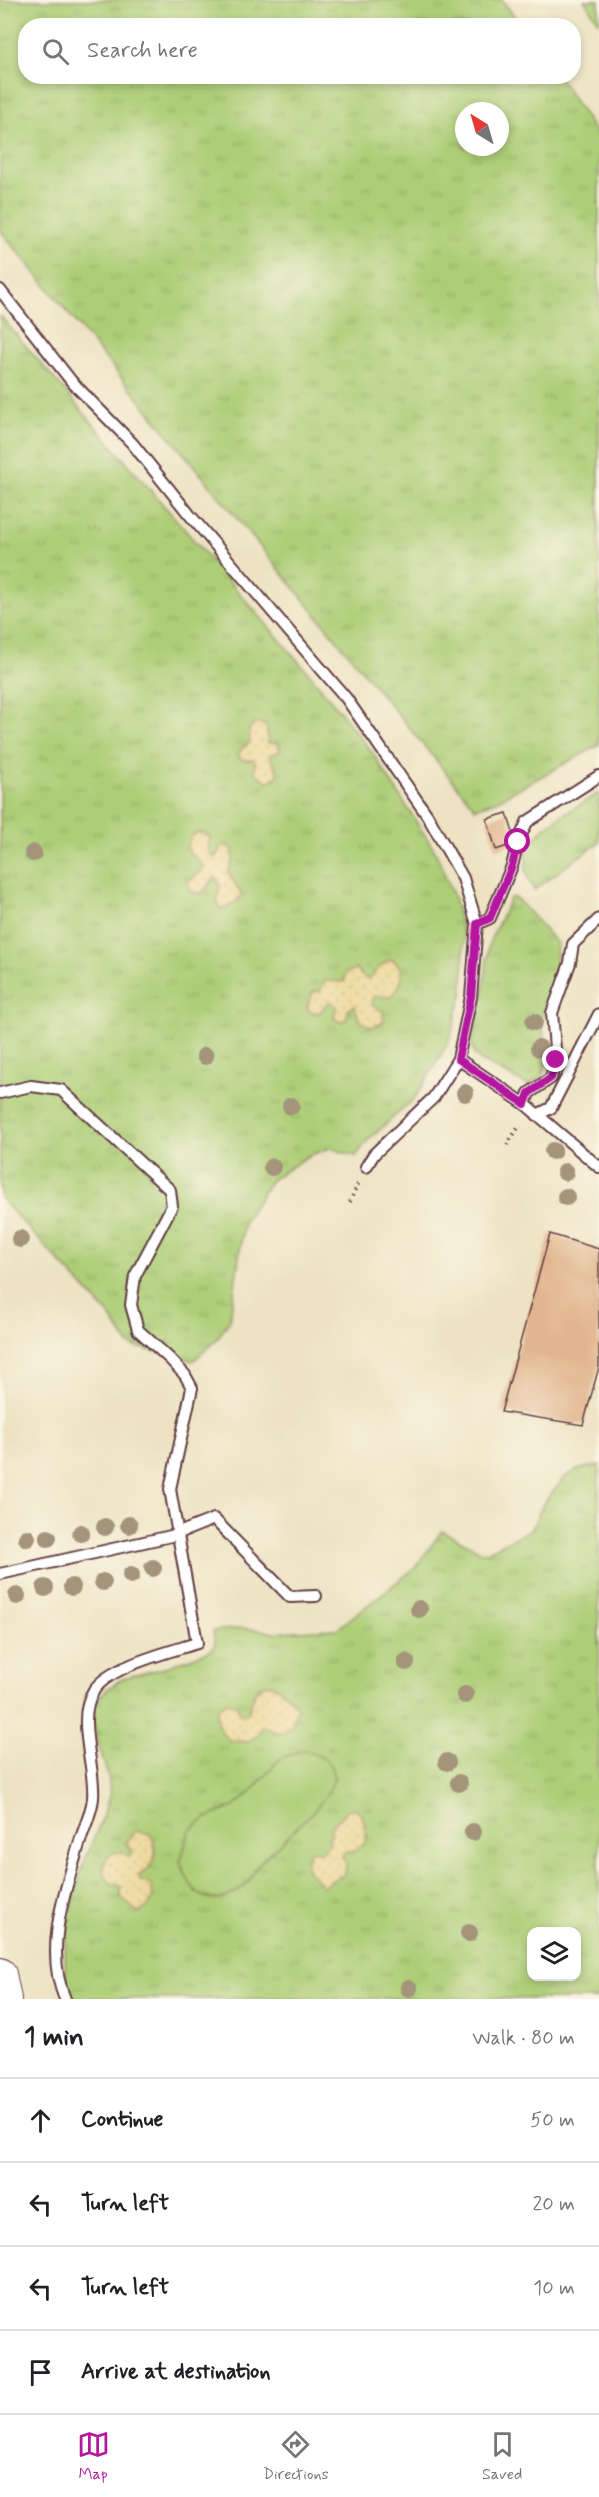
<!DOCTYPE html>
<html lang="en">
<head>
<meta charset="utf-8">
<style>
  :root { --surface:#fff; --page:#f6f6f6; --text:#202124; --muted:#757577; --line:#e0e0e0; --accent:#b5179e }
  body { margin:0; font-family:Mynerve,sans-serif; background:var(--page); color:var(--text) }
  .controls { position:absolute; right:18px; bottom:18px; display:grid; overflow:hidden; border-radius:12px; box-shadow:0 3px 9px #0003 }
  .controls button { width:54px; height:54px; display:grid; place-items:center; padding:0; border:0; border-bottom:2px solid var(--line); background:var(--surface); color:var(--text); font:30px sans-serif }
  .compass { position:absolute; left:455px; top:102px; width:54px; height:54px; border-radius:50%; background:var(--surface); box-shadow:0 3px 9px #0003; rotate:323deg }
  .stop { position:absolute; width:18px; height:18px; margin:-14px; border:4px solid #b5179e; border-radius:50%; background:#fff }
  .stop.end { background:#b5179e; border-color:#fff; box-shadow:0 2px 6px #0008 }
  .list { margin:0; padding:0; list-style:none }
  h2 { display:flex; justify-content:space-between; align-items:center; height:78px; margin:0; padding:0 24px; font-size:26px }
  h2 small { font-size:20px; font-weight:400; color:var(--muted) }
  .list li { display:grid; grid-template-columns:39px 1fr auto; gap:18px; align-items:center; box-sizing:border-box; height:84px; padding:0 24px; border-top:2px solid var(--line) }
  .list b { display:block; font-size:22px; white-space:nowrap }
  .list em { font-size:20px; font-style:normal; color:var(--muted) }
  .icon { flex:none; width:33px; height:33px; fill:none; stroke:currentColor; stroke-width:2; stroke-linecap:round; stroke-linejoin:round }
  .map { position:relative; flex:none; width:599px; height:1999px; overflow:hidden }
  .search { position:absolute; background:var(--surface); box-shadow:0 3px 9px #0003; left:18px; right:18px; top:18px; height:66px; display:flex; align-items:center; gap:15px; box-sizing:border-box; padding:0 21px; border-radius:24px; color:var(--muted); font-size:22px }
  .sheet { height:414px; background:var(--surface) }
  nav { display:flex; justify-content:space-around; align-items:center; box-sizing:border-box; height:84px; border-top:2px solid var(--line); background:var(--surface); font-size:16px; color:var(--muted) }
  nav a { display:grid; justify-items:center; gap:3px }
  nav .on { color:var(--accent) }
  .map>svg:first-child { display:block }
  .grass { fill:url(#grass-tufts); stroke:#7c7651; stroke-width:1.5; fill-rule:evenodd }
  .sand { fill:url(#sand-dots); stroke:#9c7c64; stroke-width:1.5 }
  .pitch { fill:#adce77; stroke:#7c7651; stroke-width:1.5 }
  .building { fill:#e1b58d }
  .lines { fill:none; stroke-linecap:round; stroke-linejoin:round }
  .lane-casing { stroke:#623c42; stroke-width:14 }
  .secondary-casing { stroke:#623c42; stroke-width:34 }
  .path { stroke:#623c42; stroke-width:4; stroke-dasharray:1.5 4.5; stroke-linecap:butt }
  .lane { stroke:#fff; stroke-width:10 }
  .secondary { stroke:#fff; stroke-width:32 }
  .tree { fill:#a4947c }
  .route { stroke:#b5179e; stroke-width:8 }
</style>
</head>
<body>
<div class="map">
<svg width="599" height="1999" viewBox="0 0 599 1999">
  <defs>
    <pattern id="grass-tufts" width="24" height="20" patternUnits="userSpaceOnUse" patternTransform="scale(1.5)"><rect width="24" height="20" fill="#adce77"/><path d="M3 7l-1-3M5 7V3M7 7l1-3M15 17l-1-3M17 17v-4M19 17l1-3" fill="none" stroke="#96b067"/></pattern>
    <pattern id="sand-dots" width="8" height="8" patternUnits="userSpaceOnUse" patternTransform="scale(1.5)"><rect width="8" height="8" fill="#eeda9e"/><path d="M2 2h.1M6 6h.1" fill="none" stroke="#cebb88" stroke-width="1.8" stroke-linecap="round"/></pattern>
  </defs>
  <rect width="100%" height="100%" fill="#fcf5e5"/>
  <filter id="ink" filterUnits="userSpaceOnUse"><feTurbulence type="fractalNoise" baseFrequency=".0167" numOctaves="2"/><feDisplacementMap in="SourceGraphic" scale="12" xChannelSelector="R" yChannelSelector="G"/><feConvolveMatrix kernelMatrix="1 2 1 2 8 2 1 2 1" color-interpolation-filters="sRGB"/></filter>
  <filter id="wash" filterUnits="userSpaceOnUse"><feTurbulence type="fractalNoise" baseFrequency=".008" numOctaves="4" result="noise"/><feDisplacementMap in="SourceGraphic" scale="24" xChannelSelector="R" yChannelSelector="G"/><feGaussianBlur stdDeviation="1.35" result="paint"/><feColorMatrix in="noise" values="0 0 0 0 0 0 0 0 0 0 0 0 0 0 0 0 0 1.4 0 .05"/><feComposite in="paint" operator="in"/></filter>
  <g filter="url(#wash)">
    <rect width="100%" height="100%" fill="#ede3c3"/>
    <!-- grass -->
    <g class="grass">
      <path d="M0,0H502L521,25L26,26V76L559,77L599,138V745L496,801L475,808L0,230ZM464,111H500V147H464Z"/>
      <polygon points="584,0 599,0 599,23"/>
      <polygon points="0,316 318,684 372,752 435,851 454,897 464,938 463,992 449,1042 415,1098 367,1141 356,1156 329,1148 308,1156 271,1180 244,1222 230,1320 215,1342 193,1361 129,1345 110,1316 0,1198"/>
      <path d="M599,793V842L534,890C503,839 565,815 599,793Z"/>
      <polygon points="511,897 517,899 557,943 555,981 540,1021 546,1042 548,1057 542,1076 530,1085 525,1084 480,1060 474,1054 472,1043 483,996 489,943"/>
      <path d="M599,1465V1999H72C56,1963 71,1902 83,1865C91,1842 104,1819 109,1796C114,1772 85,1731 97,1702C101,1693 112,1685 120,1680C132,1674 147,1673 160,1669C177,1663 195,1656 212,1650L215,1644L213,1631L243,1628L275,1632L337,1629L415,1568L442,1531L484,1553L532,1529L543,1504L565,1477L577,1470ZM532,1932H576V1976H532Z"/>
    </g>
    <!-- sand -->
    <g class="sand">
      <polygon points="256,723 266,725 268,743 276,743 280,747 279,752 269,755 278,773 277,777 268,782 254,772 256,763 253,760 242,760 238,755 242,748 250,743 249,729"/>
      <path d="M200,832L210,837L208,849L212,856L215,857L222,846L227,845L233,850V860L228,872L242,896L236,902L224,909L220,908L217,903L220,885L215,877L202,893H192L188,887L189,881L204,868C200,859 190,858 187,847L191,836Z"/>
      <path d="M391,959C408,969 403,985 390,997L376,996L371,1000L373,1005L383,1012L384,1020L381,1024L371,1027L360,1021L354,1005L348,1010L347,1019L341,1022L334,1019L336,1006L332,1002H329L319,1013L310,1012L307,1007L313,992L320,991L325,981L344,982L346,973L356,969L364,978L369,979L378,968Z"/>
      <path d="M266,1684C279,1686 291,1697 297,1708L292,1725L280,1734L266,1727H262L258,1735L248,1742L229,1740C219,1731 214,1721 218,1708C228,1699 238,1701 240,1715L246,1714C257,1703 246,1693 266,1684Z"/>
      <path d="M355,1808C364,1815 368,1832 365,1843L354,1851L344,1852L342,1857L347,1864L343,1876L332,1880L323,1887L306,1868L308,1853L312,1850L319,1853C331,1846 331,1840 331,1827L347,1810Z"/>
      <path d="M135,1831L150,1834C160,1852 156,1866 138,1876L141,1881L151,1884C155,1899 152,1906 138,1913L121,1897V1887L109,1882L103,1871L105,1861L112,1853L123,1852L129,1857L133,1852L126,1843Z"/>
    </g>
    <!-- pitch -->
    <path class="pitch" d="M304,1750C318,1755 335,1760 333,1779C331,1802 276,1845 259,1864C254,1870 252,1878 247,1883C240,1891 224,1900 214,1899C194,1899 186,1877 180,1861L190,1830L206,1818L233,1807L247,1796L281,1758Z"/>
    <g id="blocks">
      <!-- building -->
      <g class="building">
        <polygon points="507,813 516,843 496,850 487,819"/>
        <polygon points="550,1234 599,1249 599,1367 583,1425 501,1412"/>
      </g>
    </g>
  </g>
  <g filter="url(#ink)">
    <use href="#blocks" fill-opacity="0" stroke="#623c42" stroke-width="1.5"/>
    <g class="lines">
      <!-- lane casing -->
      <g class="lane-casing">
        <g id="lane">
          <polyline points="0,290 72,382 132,443 189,514 346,698 427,815 463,878 477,924 471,997 458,1059 434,1097 374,1154 366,1167"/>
          <polyline points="477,924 490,918 512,866 518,842 527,822 599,776"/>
          <polyline points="458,1059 525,1104 599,1167"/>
          <path d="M0,1093L31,1086L61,1090L170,1190L172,1206L135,1276L131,1305L138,1330L170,1359L185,1375L192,1388L170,1489L197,1643C169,1652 110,1666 94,1690C75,1718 96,1767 93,1798C92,1811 85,1826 81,1838C66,1888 43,1948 65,1999"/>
          <polyline points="525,1104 529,1093 551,1078 556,1060 552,1013 570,963 573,944 599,919"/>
          <polyline points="537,1115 551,1108 599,1014"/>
          <polyline points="0,1574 171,1536 214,1519 290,1597 316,1596"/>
        </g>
      </g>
      <!-- secondary casing -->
      <g class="secondary-casing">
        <polyline id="secondary" points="0,1974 5,1999"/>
      </g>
      <!-- path -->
      <g class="path">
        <polyline points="507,1145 520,1125"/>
        <polyline points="350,1202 358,1184"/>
      </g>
      <!-- lane -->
      <use href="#lane" class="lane"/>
      <!-- secondary -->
      <use href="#secondary" class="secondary"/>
    </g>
    <!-- trees -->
    <g class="tree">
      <circle cx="33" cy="853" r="9"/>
      <circle cx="534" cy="1022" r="9"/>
      <circle cx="539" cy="1048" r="9"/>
      <circle cx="205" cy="1056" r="9"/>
      <circle cx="465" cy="1093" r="9"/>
      <circle cx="291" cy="1106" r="9"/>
      <circle cx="553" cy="1151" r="9"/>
      <circle cx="272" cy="1167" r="9"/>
      <circle cx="565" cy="1172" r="9"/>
      <circle cx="566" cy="1197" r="9"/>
      <circle cx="20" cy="1239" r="9"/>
      <circle cx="129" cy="1525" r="9"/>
      <circle cx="105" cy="1527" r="9"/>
      <circle cx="81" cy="1533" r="9"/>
      <circle cx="27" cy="1538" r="9"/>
      <circle cx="48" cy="1538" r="9"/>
      <circle cx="153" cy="1568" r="9"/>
      <circle cx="131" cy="1575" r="9"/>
      <circle cx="103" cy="1582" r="9"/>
      <circle cx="72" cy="1587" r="9"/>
      <circle cx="45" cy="1588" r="9"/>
      <circle cx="17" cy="1596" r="9"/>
      <circle cx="419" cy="1609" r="9"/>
      <circle cx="406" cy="1662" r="9"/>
      <circle cx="465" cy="1695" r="9"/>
      <circle cx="447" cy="1762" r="9"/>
      <circle cx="459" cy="1783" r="9"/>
      <circle cx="473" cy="1832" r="9"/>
      <circle cx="469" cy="1933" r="9"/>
      <circle cx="409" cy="1988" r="9"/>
    </g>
  </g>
  <g class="lines" filter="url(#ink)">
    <!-- route -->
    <polyline class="route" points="518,842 512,866 490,918 477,924 471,997 458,1059 525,1104 529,1093 551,1078 556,1060"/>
  </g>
</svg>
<div class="controls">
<button><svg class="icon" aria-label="layers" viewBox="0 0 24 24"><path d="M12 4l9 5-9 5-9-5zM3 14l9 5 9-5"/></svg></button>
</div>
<svg class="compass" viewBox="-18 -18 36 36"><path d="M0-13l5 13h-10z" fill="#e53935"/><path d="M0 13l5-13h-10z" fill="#757577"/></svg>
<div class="stop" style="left:518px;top:842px"></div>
<div class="stop end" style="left:556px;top:1060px"></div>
<div class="search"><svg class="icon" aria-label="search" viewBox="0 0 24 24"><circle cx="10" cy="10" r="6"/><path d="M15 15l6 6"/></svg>Search here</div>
</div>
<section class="sheet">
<h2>1 min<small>Walk · 80 m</small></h2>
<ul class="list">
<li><svg class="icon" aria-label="ahead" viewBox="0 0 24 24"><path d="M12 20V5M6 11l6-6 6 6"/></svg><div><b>Continue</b></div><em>50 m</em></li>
<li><svg class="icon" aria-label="left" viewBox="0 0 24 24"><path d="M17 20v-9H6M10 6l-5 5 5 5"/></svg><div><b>Turn left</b></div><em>20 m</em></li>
<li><svg class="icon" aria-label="left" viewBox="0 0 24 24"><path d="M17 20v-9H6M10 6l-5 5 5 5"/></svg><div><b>Turn left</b></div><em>10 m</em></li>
<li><svg class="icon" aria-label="arrive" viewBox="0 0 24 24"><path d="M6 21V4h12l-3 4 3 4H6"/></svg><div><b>Arrive at destination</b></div></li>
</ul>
</section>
<nav>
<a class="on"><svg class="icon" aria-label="map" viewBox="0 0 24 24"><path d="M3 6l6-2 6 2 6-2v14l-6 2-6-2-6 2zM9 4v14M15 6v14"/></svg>Map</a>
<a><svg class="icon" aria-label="directions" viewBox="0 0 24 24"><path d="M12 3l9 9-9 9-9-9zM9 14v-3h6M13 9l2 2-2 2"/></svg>Directions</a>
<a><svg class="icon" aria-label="saved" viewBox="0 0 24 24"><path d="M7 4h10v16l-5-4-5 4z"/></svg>Saved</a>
</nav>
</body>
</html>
